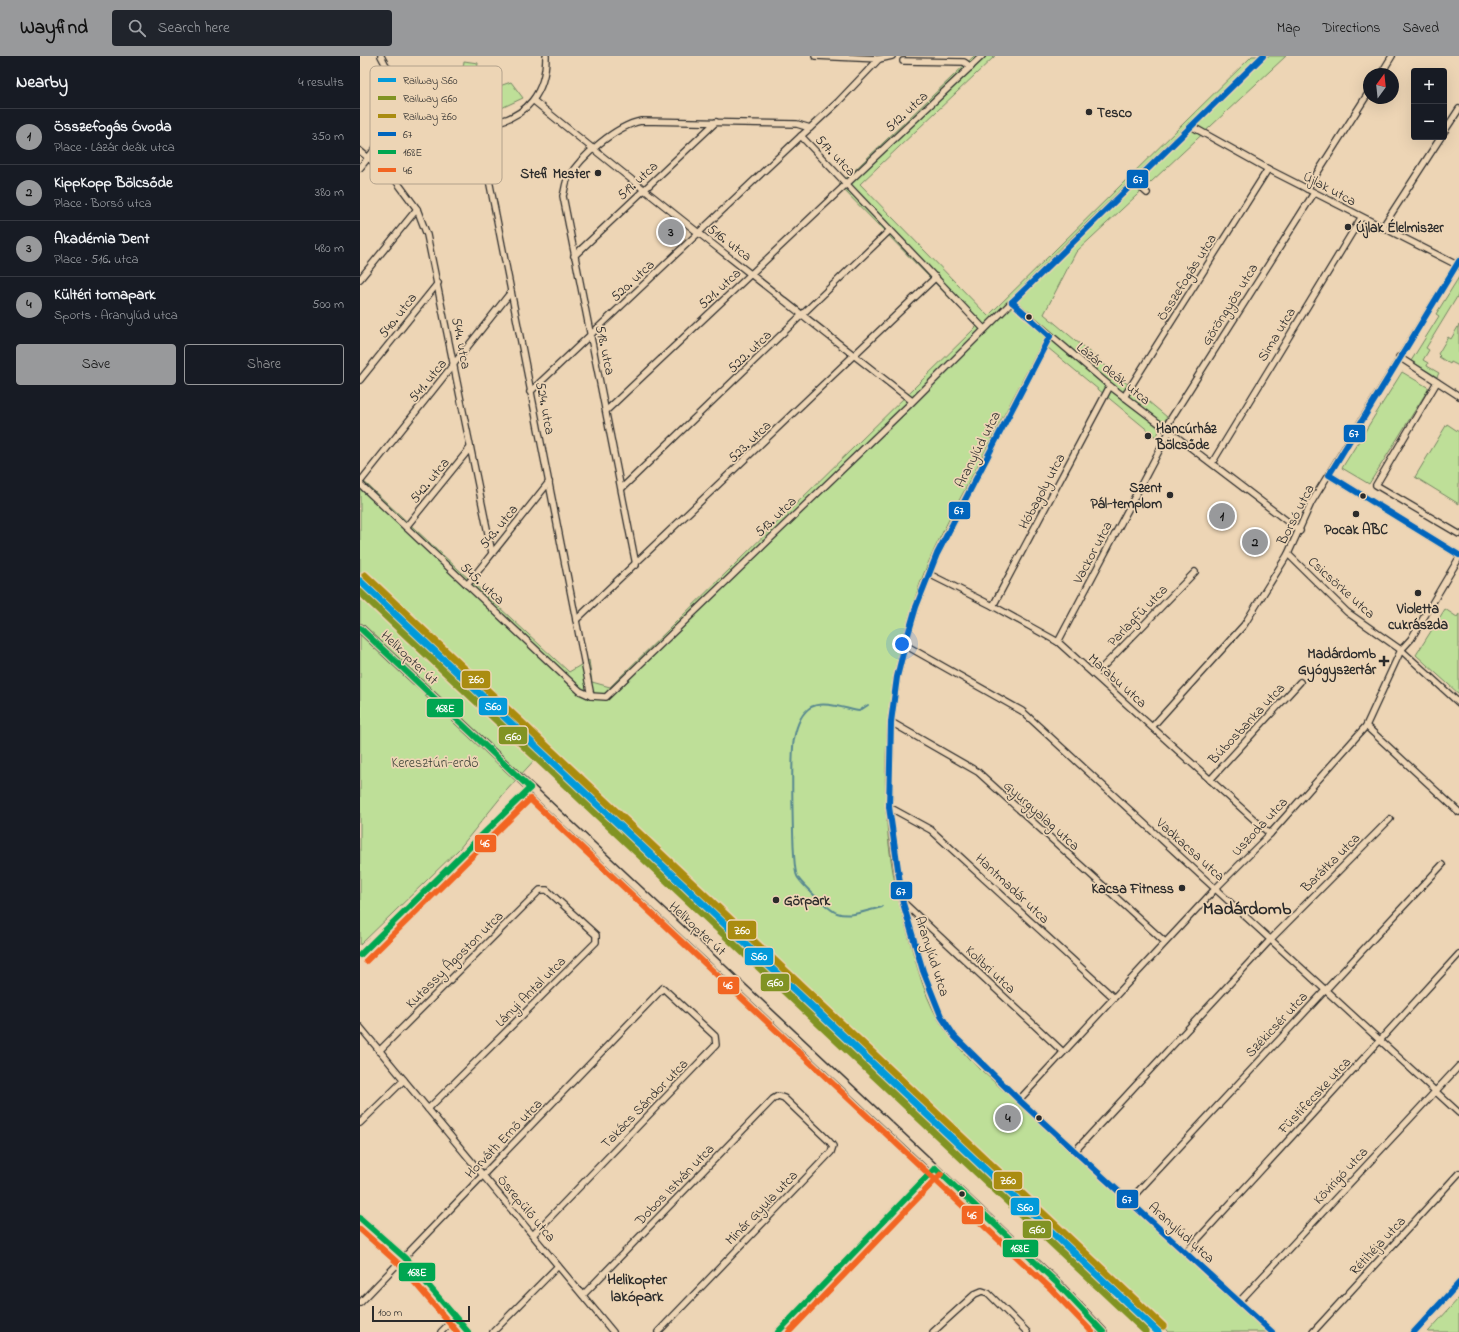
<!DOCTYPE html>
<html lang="en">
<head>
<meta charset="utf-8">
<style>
  :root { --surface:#171b24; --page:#20242c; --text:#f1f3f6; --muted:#9ea1a6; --line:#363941; --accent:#98999b }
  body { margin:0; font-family:"Indie Flower",sans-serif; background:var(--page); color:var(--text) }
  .controls { position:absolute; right:12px; top:12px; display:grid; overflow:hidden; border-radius:4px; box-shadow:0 4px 16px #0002 }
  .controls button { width:36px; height:36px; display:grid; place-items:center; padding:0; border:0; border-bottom:1px solid var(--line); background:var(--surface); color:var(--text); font:20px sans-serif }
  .compass { position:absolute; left:1003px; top:12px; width:36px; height:36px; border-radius:50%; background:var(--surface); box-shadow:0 4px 16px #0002; rotate:15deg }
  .scale { position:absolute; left:12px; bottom:10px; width:98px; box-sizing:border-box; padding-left:4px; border:2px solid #2b2b2b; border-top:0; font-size:11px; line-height:14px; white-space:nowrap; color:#2b2b2b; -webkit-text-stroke:3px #edd5b5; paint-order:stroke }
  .you { position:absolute; left:542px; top:588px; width:14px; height:14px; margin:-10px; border:3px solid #fff; border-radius:50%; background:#1a73e8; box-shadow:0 0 0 6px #1a73e833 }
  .badge { display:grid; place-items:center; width:26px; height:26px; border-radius:50%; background:var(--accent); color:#111; font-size:13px; font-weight:700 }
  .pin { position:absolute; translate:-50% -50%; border:2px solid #fff; box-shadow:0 1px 4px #0006 }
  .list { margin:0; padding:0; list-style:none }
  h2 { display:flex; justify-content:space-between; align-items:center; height:52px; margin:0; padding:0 16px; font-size:17px }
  h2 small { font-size:13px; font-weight:400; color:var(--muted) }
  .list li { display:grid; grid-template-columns:26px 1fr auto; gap:12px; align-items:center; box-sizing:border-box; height:56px; padding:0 16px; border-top:1px solid var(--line) }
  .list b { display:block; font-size:15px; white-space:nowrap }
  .list p { margin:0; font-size:13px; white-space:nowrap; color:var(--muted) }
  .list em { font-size:13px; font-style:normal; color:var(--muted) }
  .actions { display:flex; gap:8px; padding:12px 16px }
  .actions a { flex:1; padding:9px 0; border:1px solid var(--accent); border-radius:4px; text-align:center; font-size:14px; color:var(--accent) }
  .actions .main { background:var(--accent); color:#111 }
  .icon { flex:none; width:22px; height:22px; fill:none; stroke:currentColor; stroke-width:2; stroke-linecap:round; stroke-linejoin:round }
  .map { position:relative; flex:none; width:1099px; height:1276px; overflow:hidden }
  header { display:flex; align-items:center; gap:24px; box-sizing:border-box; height:56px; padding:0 20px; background:var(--accent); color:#111 }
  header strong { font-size:19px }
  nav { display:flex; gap:22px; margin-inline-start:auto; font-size:14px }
  .search { width:280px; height:36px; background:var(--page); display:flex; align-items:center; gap:10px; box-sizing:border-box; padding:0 14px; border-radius:4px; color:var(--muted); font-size:15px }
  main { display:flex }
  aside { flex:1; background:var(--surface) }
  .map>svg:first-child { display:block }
  .green { fill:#bedf98; stroke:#748562 }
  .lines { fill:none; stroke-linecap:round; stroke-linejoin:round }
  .stream { stroke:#598990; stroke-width:2 }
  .minor-casing { stroke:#2b2b2b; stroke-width:8 }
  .tertiary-casing { stroke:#2b2b2b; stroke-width:10 }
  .minor { stroke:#edd5b5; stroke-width:5.5 }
  .tertiary { stroke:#edd5b5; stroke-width:7 }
  .bus-1-casing { stroke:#edd5b5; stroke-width:9 }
  .bus-2-casing { stroke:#edd5b5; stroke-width:9 }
  .bus-3-casing { stroke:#edd5b5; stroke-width:9 }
  .bus-1 { stroke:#0065bd; stroke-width:6 }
  .bus-2 { stroke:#00a651; stroke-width:6 }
  .bus-3 { stroke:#f26522; stroke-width:6 }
  .rail-1-casing { stroke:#edd5b5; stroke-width:10 }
  .rail-2-casing { stroke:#edd5b5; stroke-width:10 }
  .rail-3-casing { stroke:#edd5b5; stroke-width:10 }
  .rail-1 { stroke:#029ada; stroke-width:7 }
  .rail-2 { stroke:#819323; stroke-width:7 }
  .rail-3 { stroke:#aa8c11; stroke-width:7 }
  .poi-dot { fill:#2b2b2b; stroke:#edd5b5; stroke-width:1.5 }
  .labels { text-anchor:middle; stroke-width:3.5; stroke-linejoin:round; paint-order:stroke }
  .street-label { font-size:14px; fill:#2b2b2b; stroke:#edd5b5 }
  .poi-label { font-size:14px; font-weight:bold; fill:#2b2b2b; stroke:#edd5b5; text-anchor:start }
  .park-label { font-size:14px; fill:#41463b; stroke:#edd5b5 }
  .neighbourhood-label { font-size:15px; font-weight:bold; fill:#2b2b2b; stroke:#edd5b5 }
  .district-label { font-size:18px; font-weight:bold; fill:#2b2b2b; stroke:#edd5b5 }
  .key { fill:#edd5b5; stroke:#b3a28c; stroke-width:1 }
  .key-label { font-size:11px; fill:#2b2b2b }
  .line-badge { stroke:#edd5b5; stroke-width:1.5 }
  .badge-label { font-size:11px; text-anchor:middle; font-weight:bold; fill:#fff }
</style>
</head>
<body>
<header>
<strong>Wayfind</strong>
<div class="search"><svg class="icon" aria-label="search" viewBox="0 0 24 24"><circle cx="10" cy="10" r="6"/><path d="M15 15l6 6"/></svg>Search here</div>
<nav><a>Map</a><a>Directions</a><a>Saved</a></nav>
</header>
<main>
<aside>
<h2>Nearby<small>4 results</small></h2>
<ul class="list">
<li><span class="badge">1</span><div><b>Összefogás Óvoda</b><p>Place · Lázár deák utca</p></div><em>350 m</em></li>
<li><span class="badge">2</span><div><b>KippKopp Bölcsőde</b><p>Place · Borsó utca</p></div><em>380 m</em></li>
<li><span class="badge">3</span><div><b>Akadémia Dent</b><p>Place · 516. utca</p></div><em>480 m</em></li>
<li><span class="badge">4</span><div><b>Kültéri tornapark</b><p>Sports · Aranylúd utca</p></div><em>500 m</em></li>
</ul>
<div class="actions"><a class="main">Save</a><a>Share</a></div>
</aside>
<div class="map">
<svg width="1099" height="1276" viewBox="0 0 1099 1276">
  <rect width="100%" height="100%" fill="#edd5b5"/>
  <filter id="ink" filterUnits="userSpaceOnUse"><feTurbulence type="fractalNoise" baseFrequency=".025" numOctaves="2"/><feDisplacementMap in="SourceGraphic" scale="8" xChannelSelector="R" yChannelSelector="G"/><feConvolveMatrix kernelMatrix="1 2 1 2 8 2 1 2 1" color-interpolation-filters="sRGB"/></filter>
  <g filter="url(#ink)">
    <!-- green -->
    <g class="green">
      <path d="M614,0H635L500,128L628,260L892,0H926L716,196L684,258L807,361L796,381L682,287C658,332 634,378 610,424C594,454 577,485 564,517C522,627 512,755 545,868C554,899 562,935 578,963C587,978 598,990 609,1003L907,1276H809L0,519V422L209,616L229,604L232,626L250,631L617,270L479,129Z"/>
      <polygon points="104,5 118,7 115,35 100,33"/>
      <polygon points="151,26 163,42 135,55 122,53 119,43 125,35"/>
      <polygon points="1099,221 1099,242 1097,241 1066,292 1069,294 1063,304 1068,307 1067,310 1079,317 1077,321 1051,305 1079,260 1076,258"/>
      <polygon points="1099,269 1099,310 1091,306 1090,308 1079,301 1080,300 1078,298 1088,281 1091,283"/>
      <polygon points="1042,316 1069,332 1009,428 982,412"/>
      <polygon points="1087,368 1099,376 1099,448 1055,421"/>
      <polygon points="0,532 178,700 146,735 99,793 0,889"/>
      <polygon points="1085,553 1097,561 1099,558 1099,638 1056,599"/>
      <polygon points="1099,1242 1099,1276 1068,1276"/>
    </g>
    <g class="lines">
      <!-- stream -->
      <path class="stream" d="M508,649L499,655C486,653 464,644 451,651C441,657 436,672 434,683C431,697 432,811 437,820C441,828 469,854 477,857C490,862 509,854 522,851"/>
      <!-- minor casing -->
      <g class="minor-casing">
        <g id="minor">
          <path d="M21,0C29,16 39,32 54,44C103,83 186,77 186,0"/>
          <polyline points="455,0 519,3"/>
          <polyline points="543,5 604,6 611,11"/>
          <polyline points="1021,18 1032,0"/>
          <path d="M174,45C299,147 426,246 552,345"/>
          <polyline points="118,68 231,640"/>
          <polyline points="831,70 908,113 1099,210"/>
          <polyline points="450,72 478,46 519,3 532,0"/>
          <polyline points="1084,76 1099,53"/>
          <polyline points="0,95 37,126 57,153 67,179 132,497"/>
          <polyline points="0,112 54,44"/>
          <polyline points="774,125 787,137"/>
          <polyline points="947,133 1009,36"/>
          <polyline points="1022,172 1081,81"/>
          <polyline points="214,200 356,66"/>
          <polyline points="0,223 57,153"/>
          <polyline points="652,246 750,330 940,475"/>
          <polyline points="690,280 577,498 556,551 545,589 537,621 531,666 529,751 535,799 543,847 563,915 581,960 595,981 659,1044 912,1276"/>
          <polyline points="1039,301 1099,340"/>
          <polyline points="0,324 78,227"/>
          <polyline points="1077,326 1016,429 1099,478"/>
          <polyline points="170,336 441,80"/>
          <polyline points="764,341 908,113"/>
          <polyline points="247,354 622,0"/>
          <polyline points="805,372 954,137"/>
          <polyline points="852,407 1001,162"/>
          <polyline points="969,419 1099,499"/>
          <polyline points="0,426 151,236"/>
          <polyline points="0,428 220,635 231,640 246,641 550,348 709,189 903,0"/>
          <polyline points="262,432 530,174"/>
          <polyline points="46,471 110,392"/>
          <polyline points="928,498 987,556 1041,594 1099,647"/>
          <path d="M276,509L203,140C205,134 205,127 208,122C221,100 256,70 281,65L437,68L450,72L441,80L624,273"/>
          <polyline points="569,518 633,550 698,586 910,778"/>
          <polyline points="107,529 189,426"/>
          <polyline points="633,550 750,330"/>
          <polyline points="216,564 576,221"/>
          <polyline points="698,586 809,376"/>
          <polyline points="545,589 662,655 1099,1057"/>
          <polyline points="735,619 835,516"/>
          <polyline points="531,666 618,716 805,886"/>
          <polyline points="1006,670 1099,756"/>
          <polyline points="792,671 884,569 928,498 951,447 1099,205"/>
          <polyline points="850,724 940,626"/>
          <polyline points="529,751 571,774 753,941"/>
          <polyline points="544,847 703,996"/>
          <polyline points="0,899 170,732"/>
          <polyline points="0,971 253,1276"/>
          <polyline points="19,995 180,834 187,834 236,879 236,886 68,1053"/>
          <polyline points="659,1044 856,832 910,778 1006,670 1041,594 1051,583 1099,502"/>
          <polyline points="0,1067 44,1024"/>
          <polyline points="715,1095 911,883 1030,763"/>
          <polyline points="769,1145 1082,809"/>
          <polyline points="0,1162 45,1202 108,1276"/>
          <polyline points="826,1196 1099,898"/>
          <polyline points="223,1239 413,1043 418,1040 424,1042 469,1085 473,1090 471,1096 298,1276"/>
          <polyline points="879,1246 1099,1010"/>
          <polyline points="0,1247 303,932 355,980 356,989 173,1179"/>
          <polyline points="81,1276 95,1262"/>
          <polyline points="133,1276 198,1210"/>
          <polyline points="418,1276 575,1112"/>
          <polyline points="573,1276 615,1238 622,1235 628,1237 667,1276"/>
          <polyline points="953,1276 1099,1117"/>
          <polyline points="1054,1276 1099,1227"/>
        </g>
      </g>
      <!-- tertiary casing -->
      <g class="tertiary-casing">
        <polyline id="tertiary" points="0,572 696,1226 743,1276"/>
      </g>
      <!-- minor -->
      <use href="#minor" class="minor"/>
      <!-- tertiary -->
      <use href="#tertiary" class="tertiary"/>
      <!-- bus-1 casing -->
      <g class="bus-1-casing">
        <g id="bus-1">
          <polyline points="1099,205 969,419 1099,499"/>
          <polyline points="652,246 903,0"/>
          <polyline points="652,246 690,280"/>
          <polyline points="690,280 577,498 556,551 545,589 537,621 531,666 529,751 543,847 563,915 581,960 595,981 659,1044 912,1276"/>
          <polyline points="1054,1276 1099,1227"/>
        </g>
      </g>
      <!-- bus-2 casing -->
      <g class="bus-2-casing">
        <g id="bus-2">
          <polyline points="0,572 170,732"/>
          <polyline points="0,899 170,732"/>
          <polyline points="575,1112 696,1226 743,1276"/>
          <polyline points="0,1162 45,1202 108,1276"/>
          <polyline points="418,1276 575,1112"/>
        </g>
      </g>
      <!-- bus-3 casing -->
      <g class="bus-3-casing">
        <g id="bus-3">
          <polyline points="6,905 170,743 690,1232 732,1276"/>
          <polyline points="0,1173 39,1208 97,1276"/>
          <polyline points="429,1276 581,1118"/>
        </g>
      </g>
      <!-- bus-1 -->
      <use href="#bus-1" class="bus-1"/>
      <!-- bus-2 -->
      <use href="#bus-2" class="bus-2"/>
      <!-- bus-3 -->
      <use href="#bus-3" class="bus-3"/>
      <!-- rail-1 casing -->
      <g class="rail-1-casing">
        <polyline id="rail-1" points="0,525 798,1276"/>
      </g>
      <!-- rail-2 casing -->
      <g class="rail-2-casing">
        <polyline id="rail-2" points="0,536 786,1276"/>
      </g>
      <!-- rail-3 casing -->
      <g class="rail-3-casing">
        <polyline id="rail-3" points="5,519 803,1270"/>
      </g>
      <!-- rail-1 -->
      <use href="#rail-1" class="rail-1"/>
      <!-- rail-2 -->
      <use href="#rail-2" class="rail-2"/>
      <!-- rail-3 -->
      <use href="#rail-3" class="rail-3"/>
    </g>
  </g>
  <!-- markers -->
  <g class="poi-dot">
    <circle cx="729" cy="56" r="4"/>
    <circle cx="238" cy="117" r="4"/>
    <circle cx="988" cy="171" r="4"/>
    <circle cx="669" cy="261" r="3.5"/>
    <circle cx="788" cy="380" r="4"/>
    <circle cx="810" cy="439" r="4"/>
    <circle cx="1003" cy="440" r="3.5"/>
    <circle cx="996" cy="458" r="4"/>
    <circle cx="1058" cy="537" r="4"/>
    <path d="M1022 599h4v4h4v4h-4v4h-4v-4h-4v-4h4z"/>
    <circle cx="822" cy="832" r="4"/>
    <circle cx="416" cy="844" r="4"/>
    <circle cx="679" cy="1062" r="3.5"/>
    <circle cx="602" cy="1138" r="3.5"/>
  </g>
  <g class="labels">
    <!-- street labels -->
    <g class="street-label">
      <text transform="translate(546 55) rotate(-43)" y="5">512. utca</text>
      <text transform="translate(476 99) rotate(46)" y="5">517. utca</text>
      <text transform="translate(277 124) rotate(-43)" y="5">519. utca</text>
      <text transform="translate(970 132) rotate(28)" y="5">Újlak utca</text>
      <text transform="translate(370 186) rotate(37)" y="5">516. utca</text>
      <text transform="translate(826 221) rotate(-58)" y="5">Összefogás utca</text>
      <text transform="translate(272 224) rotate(-43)" y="5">520. utca</text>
      <text transform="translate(359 232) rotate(-43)" y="5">521. utca</text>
      <text transform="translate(869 248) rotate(-58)" y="5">Göröngyös utca</text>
      <text transform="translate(37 259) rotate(-52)" y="5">540. utca</text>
      <text transform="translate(916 278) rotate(-59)" y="5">Sima utca</text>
      <text transform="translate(102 287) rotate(79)" y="5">544. utca</text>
      <text transform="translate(246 294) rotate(78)" y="5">518. utca</text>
      <text transform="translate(389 295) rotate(-44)" y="5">522. utca</text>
      <text transform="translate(754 317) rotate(39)" y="5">Lázár deák utca</text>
      <text transform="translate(67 324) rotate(-51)" y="5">541. utca</text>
      <text transform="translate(186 352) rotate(79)" y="5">524. utca</text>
      <text transform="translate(389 385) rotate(-44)" y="5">523. utca</text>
      <text transform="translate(617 393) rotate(-63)" y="5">Aranylúd utca</text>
      <text transform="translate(69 424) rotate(-51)" y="5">542. utca</text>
      <text transform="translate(681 435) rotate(-62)" y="5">Hóbagoly utca</text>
      <text transform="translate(935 458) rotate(-63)" y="5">Borsó utca</text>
      <text transform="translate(415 460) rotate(-44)" y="5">513. utca</text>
      <text transform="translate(138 470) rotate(-51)" y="5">543. utca</text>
      <text transform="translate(732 496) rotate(-62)" y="5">Vackor utca</text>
      <text transform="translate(123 527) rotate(43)" y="5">545. utca</text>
      <text transform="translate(982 531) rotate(42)" y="5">Csicsörke utca</text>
      <text transform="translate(777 559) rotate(-46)" y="5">Parlagfű utca</text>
      <text transform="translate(50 601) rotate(43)" y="5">Helikopter út</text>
      <text transform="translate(758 624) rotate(42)" y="5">Marabu utca</text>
      <text transform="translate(886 667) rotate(-47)" y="5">Búbosbanka utca</text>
      <text transform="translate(682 759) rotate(42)" y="5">Gyurgyalag utca</text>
      <text transform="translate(899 770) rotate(-47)" y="5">Uszoda utca</text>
      <text transform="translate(831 793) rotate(42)" y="5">Vadkacsa utca</text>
      <text transform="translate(970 806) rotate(-45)" y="5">Barátka utca</text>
      <text transform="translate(653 832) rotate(43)" y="5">Hantmadár utca</text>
      <text transform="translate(338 872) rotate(43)" y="5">Helikopter út</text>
      <text transform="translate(573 900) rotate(72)" y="5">Aranylúd utca</text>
      <text transform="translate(94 903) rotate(-45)" y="5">Kutassy Ágoston utca</text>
      <text transform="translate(631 913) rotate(43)" y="5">Kolibri utca</text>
      <text transform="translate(170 935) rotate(-45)" y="5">Lányi Antal utca</text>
      <text transform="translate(916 968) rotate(-47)" y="5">Székicsér utca</text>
      <text transform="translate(954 1039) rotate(-47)" y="5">Füstifecske utca</text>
      <text transform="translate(284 1047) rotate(-46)" y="5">Takács Sándor utca</text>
      <text transform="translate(143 1082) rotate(-46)" y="5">Horváth Ernő utca</text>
      <text transform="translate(980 1119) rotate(-47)" y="5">Kövirigó utca</text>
      <text transform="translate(314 1128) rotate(-46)" y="5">Dobos István utca</text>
      <text transform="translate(401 1151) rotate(-46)" y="5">Minár Gyula utca</text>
      <text transform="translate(167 1152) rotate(50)" y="5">Ősrepülő utca</text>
      <text transform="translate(822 1176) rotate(42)" y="5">Aranylúd utca</text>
      <text transform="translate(1017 1189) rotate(-47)" y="5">Rétihéja utca</text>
    </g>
    <!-- poi labels -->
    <g class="poi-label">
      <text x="737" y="61">Tesco</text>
      <text x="230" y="122" text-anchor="end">Stefi Mester</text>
      <text x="996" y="176">Újlak Élelmiszer</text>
      <text x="796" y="377">Hancúrház<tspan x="796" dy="16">Bölcsőde</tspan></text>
      <text x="802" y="436" text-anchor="end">Szent<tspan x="802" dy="16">Pál-templom</tspan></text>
      <text x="996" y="478" text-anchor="middle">Pocak ABC</text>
      <text x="1058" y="557" text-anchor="middle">Violetta<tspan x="1058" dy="16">cukrászda</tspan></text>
      <text x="1016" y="602" text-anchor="end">Madárdomb<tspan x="1016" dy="16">Gyógyszertár</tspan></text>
      <text x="814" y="837" text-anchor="end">Kacsa Fitness</text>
      <text x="424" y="849">Görpark</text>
    </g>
    <!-- park labels -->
    <g class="park-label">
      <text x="75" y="711">Keresztúri-erdő</text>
    </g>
    <!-- neighbourhood labels -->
    <g class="neighbourhood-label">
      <text x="277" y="1228">Helikopter<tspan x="277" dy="17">lakópark</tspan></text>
    </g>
    <!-- district labels -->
    <g class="district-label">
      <text x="887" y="858">Madárdomb</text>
    </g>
  </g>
  <!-- legend -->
  <rect x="10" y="10" width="132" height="118" rx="6" class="key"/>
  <rect x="18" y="22" width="18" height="4" fill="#029ada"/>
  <rect x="18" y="40" width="18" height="4" fill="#819323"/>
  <rect x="18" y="58" width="18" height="4" fill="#aa8c11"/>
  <rect x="18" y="76" width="18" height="4" fill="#0065bd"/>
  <rect x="18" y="94" width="18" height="4" fill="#00a651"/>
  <rect x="18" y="112" width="18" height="4" fill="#f26522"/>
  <g class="key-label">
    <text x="43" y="28">Railway S60</text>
    <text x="43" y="46">Railway G60</text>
    <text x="43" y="64">Railway Z60</text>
    <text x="43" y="82">67</text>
    <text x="43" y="100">168E</text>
    <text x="43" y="118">46</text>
  </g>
  <g class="line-badge">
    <rect x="766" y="113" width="23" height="20" rx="4" fill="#0065bd"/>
    <rect x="983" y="368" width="23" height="19" rx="4" fill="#0065bd"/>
    <rect x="588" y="445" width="23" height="19" rx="4" fill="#0065bd"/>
    <rect x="101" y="614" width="30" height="19" rx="4" fill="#aa8c11"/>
    <rect x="118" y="641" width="30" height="19" rx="4" fill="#029ada"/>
    <rect x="66" y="642" width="38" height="20" rx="4" fill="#00a651"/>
    <rect x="138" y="670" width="30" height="19" rx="4" fill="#819323"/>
    <rect x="114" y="778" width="23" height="19" rx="4" fill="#f26522"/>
    <rect x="530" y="825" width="23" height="19" rx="4" fill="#0065bd"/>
    <rect x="367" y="864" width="30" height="20" rx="4" fill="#aa8c11"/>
    <rect x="384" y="891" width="30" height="19" rx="4" fill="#029ada"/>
    <rect x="400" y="917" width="30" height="19" rx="4" fill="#819323"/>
    <rect x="357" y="920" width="23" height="19" rx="4" fill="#f26522"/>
    <rect x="633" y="1115" width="30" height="19" rx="4" fill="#aa8c11"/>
    <rect x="756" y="1133" width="23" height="20" rx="4" fill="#0065bd"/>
    <rect x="650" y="1141" width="30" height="19" rx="4" fill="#029ada"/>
    <rect x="601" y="1149" width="23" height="20" rx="4" fill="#f26522"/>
    <rect x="662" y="1164" width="30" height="19" rx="4" fill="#819323"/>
    <rect x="642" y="1183" width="37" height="19" rx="4" fill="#00a651"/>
    <rect x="38" y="1206" width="38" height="20" rx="4" fill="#00a651"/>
  </g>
  <g class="badge-label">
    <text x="778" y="127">67</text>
    <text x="994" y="381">67</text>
    <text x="599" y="458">67</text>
    <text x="116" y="627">Z60</text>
    <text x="133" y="654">S60</text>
    <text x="85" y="656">168E</text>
    <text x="153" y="684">G60</text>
    <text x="125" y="791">46</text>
    <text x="541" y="839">67</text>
    <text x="382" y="878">Z60</text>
    <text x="399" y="904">S60</text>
    <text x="415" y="930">G60</text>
    <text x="368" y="933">46</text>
    <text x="648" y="1128">Z60</text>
    <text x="767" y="1147">67</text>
    <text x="665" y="1155">S60</text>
    <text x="612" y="1163">46</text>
    <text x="677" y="1177">G60</text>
    <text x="660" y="1196">168E</text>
    <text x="57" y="1220">168E</text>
  </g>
</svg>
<div class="controls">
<button>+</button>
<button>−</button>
</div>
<svg class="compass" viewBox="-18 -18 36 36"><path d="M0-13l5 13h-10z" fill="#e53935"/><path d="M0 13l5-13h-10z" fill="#9ea1a6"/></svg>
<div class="scale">100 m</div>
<div class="you"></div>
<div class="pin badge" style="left:862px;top:460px">1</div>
<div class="pin badge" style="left:895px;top:486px">2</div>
<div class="pin badge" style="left:311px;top:176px">3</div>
<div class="pin badge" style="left:648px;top:1062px">4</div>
</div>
</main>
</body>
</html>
